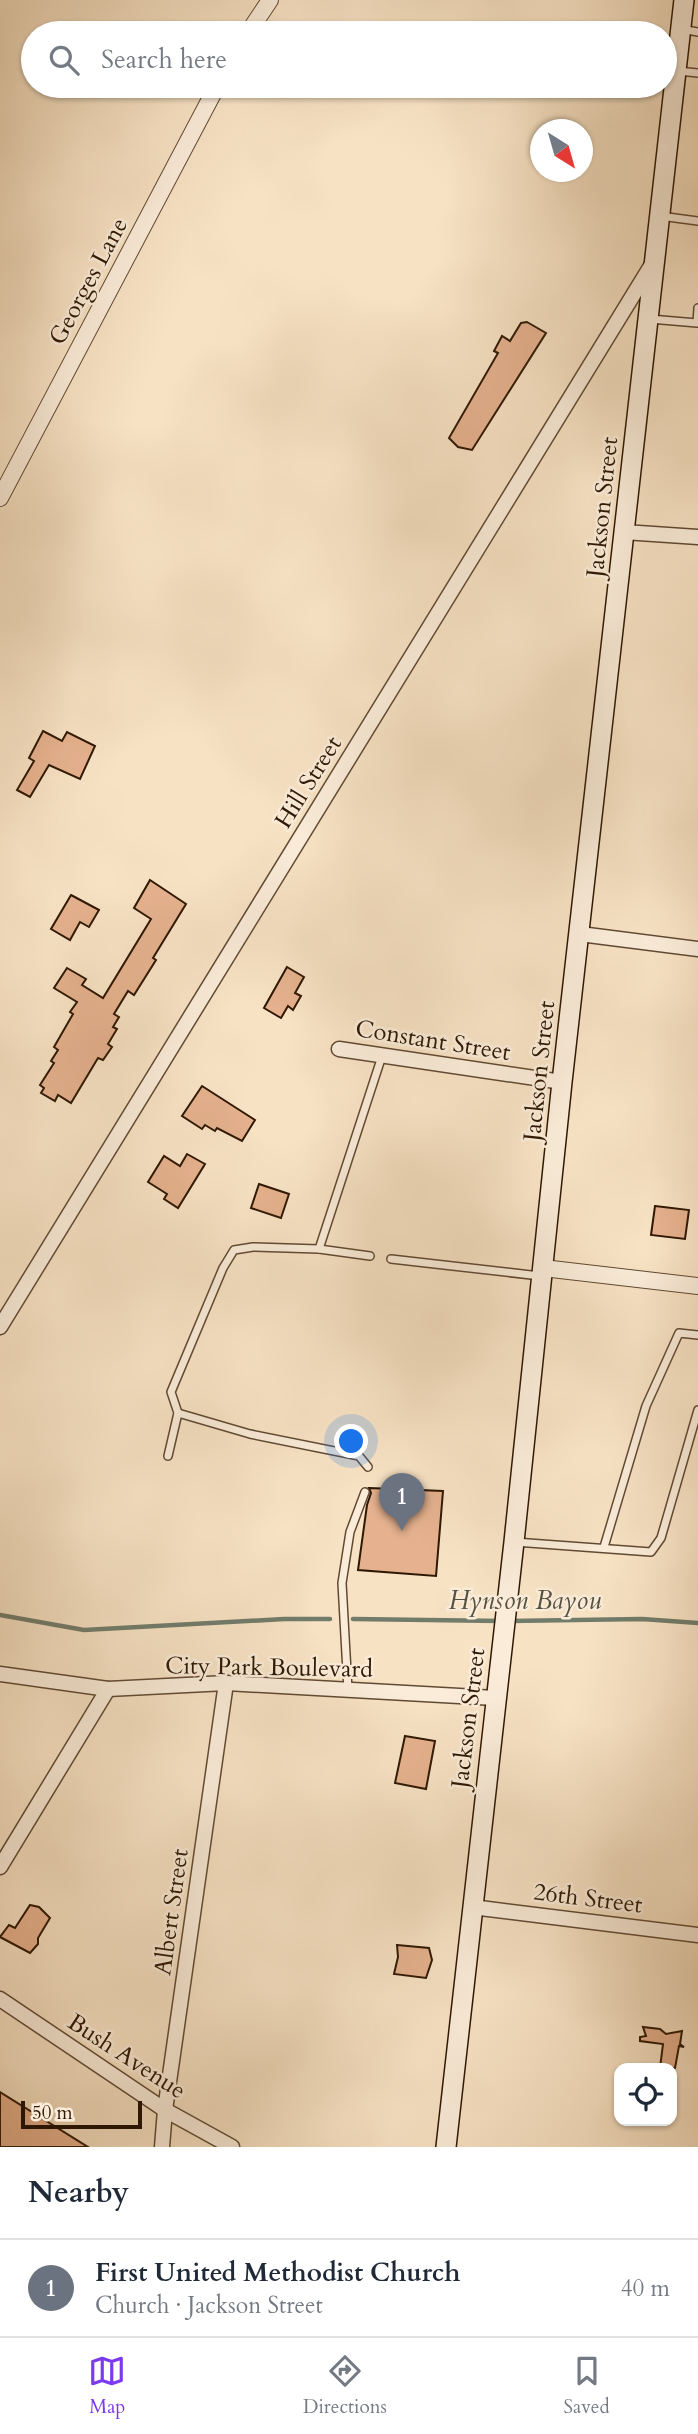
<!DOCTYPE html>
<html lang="en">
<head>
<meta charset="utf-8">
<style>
  :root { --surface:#fff; --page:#f2f2f3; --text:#1f2937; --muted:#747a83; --line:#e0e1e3; --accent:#7c3aed }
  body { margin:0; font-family:Cardo,serif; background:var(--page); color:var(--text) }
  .controls { position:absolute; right:21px; bottom:21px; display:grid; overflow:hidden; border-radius:14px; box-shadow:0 2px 5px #0004 }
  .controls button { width:63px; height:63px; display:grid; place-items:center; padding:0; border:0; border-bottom:2px solid var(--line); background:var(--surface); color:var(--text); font:35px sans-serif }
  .compass { position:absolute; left:530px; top:119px; width:63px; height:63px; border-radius:50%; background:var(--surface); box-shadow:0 2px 5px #0004; rotate:143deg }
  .scale { position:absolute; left:21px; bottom:18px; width:121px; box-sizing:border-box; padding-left:7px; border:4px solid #2f1803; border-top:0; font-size:19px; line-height:24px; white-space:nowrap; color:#2f1803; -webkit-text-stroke:5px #faecd9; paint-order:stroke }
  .you { position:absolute; left:352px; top:1442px; width:24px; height:24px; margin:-18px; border:5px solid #fff; border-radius:50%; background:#1a73e8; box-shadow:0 0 0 10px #1a73e833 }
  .badge { display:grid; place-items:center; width:46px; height:46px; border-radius:50%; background:var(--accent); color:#fff; font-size:23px; font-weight:700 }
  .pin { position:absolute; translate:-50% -58px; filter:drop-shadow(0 2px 4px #0008) }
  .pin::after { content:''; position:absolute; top:37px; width:24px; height:21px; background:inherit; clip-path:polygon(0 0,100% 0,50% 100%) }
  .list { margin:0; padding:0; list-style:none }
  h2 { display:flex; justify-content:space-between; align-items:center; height:91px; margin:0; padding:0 28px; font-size:30px }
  h2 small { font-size:23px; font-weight:400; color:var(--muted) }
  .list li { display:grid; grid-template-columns:46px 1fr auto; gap:21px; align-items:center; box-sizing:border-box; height:98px; padding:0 28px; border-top:2px solid var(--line) }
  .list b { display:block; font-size:26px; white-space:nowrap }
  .list p { margin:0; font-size:23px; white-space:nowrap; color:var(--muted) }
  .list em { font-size:23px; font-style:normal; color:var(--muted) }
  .icon { flex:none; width:38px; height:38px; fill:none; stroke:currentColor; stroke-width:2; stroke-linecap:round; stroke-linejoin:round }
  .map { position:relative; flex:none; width:698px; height:2147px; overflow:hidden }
  .search { position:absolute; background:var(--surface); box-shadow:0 2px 5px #0004; left:21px; right:21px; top:21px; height:77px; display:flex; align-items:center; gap:18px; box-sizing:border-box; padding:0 24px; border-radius:38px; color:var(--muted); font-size:26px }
  .sheet { height:189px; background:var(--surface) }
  nav { display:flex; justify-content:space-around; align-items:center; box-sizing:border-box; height:98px; border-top:2px solid var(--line); background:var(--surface); font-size:19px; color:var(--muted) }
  nav a { display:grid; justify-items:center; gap:4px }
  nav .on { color:var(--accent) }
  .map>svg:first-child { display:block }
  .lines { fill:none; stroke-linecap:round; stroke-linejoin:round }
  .stream { stroke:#717c6b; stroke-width:4.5 }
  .building { fill:#e5b18e; stroke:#2f1803; stroke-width:2 }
  .service-casing { stroke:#614a33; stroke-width:10 }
  .minor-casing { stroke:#614a33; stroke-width:17 }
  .tertiary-casing { stroke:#614a33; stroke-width:18 }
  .secondary-casing { stroke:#2f1803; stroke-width:22 }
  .service { stroke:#faecd9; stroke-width:7 }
  .minor { stroke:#faecd9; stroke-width:14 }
  .tertiary { stroke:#faecd9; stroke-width:16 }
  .secondary { stroke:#faecd9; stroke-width:19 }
  .labels { text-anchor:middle; stroke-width:5; stroke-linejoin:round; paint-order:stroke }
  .street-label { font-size:24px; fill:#2f1803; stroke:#faecd9 }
  .water-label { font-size:26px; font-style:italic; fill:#565240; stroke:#faecd9 }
</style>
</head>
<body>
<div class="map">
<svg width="698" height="2147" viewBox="0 0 698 2147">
  <rect width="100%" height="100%" fill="#f7e2c4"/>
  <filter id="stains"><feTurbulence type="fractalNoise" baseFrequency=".00286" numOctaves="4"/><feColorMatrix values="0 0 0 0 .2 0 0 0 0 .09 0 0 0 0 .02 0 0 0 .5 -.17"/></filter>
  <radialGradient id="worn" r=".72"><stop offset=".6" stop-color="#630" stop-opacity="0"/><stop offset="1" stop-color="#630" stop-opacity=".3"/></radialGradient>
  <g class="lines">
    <!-- stream -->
    <g class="stream">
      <polyline points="0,1615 84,1630 284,1619 330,1619"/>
      <polyline points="353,1619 501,1621"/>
      <polyline points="510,1621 642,1619 698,1623"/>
    </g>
  </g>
  <!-- building -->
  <g class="building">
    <polygon points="527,322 546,333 472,450 458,447 449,438 498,353 494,351 502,336 510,341 521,323"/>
    <polygon points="43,731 62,741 67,732 95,746 80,779 49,765 30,797 17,790 34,761 29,758"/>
    <polygon points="150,880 186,904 153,958 156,960 134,995 128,991 114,1014 119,1017 113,1027 117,1029 108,1044 112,1047 103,1060 98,1058 71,1103 58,1095 55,1101 41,1093 44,1088 40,1085 54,1063 51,1061 58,1050 54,1047 73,1014 70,1012 77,1002 54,988 67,968 86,979 82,985 103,998 151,919 134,908"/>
    <polygon points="71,895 99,910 89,927 80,922 70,940 51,929"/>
    <polygon points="287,967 304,977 295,993 301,996 293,1010 288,1006 281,1018 264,1008"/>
    <polygon points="202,1086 255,1120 242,1141 217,1128 215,1131 205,1125 202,1129 182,1116"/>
    <polygon points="187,1154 205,1164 178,1208 164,1199 167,1194 148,1182 164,1156 180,1166"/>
    <polygon points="259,1184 289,1194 281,1218 251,1208"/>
    <polygon points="655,1206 689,1210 685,1239 651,1235"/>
    <polygon points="369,1488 443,1491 436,1576 358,1570 367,1505 371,1493"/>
    <polygon points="405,1736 435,1741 426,1789 395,1783"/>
    <polygon points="30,1905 39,1907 50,1918 38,1938 38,1944 30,1953 0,1937 9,1925 15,1928"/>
    <polygon points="397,1945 429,1948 432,1960 426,1978 394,1974 398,1957"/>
    <polygon points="643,2027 660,2029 666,2034 682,2031 680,2044 684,2047 679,2046 675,2068 660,2068 663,2044 640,2041 640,2037 646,2036"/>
    <polygon points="0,2092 88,2147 0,2147"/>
  </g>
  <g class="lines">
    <!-- service casing -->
    <g class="service-casing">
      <g id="service">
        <polyline points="681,29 698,32"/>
        <polyline points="678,71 698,73"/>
        <polyline points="660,216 698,221"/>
        <polyline points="650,319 697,323 698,308"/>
        <polyline points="319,1249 370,1256"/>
        <polyline points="391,1259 540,1276"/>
        <polyline points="178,1413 250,1434 359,1456 368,1467"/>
        <polyline points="168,1456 178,1413 171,1392 223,1268 234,1250 253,1247 319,1249 382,1056"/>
        <polyline points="515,1542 651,1552 661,1538 698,1410"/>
        <polyline points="604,1547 646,1406 679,1333 698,1335"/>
        <polyline points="348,1690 342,1583 350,1532 365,1492"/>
      </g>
    </g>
    <!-- minor casing -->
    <g class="minor-casing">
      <g id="minor">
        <polyline points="624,532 698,537"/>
        <polyline points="580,934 698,949"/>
        <polyline points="339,1049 562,1082"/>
        <polyline points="0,1327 651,266"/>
        <polyline points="0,1674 108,1689 226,1683 495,1698"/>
        <polyline points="0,1867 108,1689"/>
        <polyline points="472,1907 698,1935"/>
        <polyline points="0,1999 165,2110 232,2147"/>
        <polyline points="162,2147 165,2110 226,1683"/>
      </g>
    </g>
    <!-- tertiary casing -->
    <g class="tertiary-casing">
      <g id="tertiary">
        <polyline points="248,33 270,0"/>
        <polyline points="0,498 217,86"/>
        <polyline points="543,1268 698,1286"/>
      </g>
    </g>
    <!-- secondary casing -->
    <g class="secondary-casing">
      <polyline id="secondary" points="446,2147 514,1542 562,1082 684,0"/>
    </g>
    <!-- service -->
    <use href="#service" class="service"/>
    <!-- minor -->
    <use href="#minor" class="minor"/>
    <!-- tertiary -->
    <use href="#tertiary" class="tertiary"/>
    <!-- secondary -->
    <use href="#secondary" class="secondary"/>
  </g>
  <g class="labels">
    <!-- street labels -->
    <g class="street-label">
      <text transform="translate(88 281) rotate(-62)" y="8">Georges Lane</text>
      <text transform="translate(602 507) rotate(-84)" y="8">Jackson Street</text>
      <text transform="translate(308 782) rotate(-58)" y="8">Hill Street</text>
      <text transform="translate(433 1040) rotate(9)" y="8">Constant Street</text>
      <text transform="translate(539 1071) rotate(-84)" y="8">Jackson Street</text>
      <text transform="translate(269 1667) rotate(1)" y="8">City Park Boulevard</text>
      <text transform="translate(468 1718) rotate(-83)" y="8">Jackson Street</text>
      <text transform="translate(588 1898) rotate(7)" y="8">26th Street</text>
      <text transform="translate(171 1912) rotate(-82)" y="8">Albert Street</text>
      <text transform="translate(127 2056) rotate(33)" y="8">Bush Avenue</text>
    </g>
    <!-- water labels -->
    <g class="water-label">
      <text x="525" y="1609">Hynson Bayou</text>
    </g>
  </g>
  <rect width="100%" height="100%" filter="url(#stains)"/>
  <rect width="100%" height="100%" fill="url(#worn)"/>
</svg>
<div class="controls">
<button><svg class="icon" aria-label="locate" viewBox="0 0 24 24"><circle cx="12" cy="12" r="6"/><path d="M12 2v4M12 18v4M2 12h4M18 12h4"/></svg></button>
</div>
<svg class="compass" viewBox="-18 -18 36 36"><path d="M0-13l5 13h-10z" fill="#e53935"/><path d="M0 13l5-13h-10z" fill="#747a83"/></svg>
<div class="scale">50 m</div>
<div class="you"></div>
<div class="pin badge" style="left:402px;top:1531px;background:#6b7280">1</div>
<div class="search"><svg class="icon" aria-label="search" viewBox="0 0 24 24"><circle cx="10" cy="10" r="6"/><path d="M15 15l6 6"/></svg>Search here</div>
</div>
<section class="sheet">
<h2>Nearby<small></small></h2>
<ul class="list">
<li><span class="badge" style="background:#6b7280">1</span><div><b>First United Methodist Church</b><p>Church · Jackson Street</p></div><em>40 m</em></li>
</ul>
</section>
<nav>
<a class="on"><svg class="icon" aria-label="map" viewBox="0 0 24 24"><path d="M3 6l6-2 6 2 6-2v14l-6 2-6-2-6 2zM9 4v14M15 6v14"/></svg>Map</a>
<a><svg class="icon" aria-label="directions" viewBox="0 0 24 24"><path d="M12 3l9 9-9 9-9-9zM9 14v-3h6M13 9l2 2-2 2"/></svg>Directions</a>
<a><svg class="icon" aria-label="saved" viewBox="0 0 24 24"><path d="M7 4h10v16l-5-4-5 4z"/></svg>Saved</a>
</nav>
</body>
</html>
